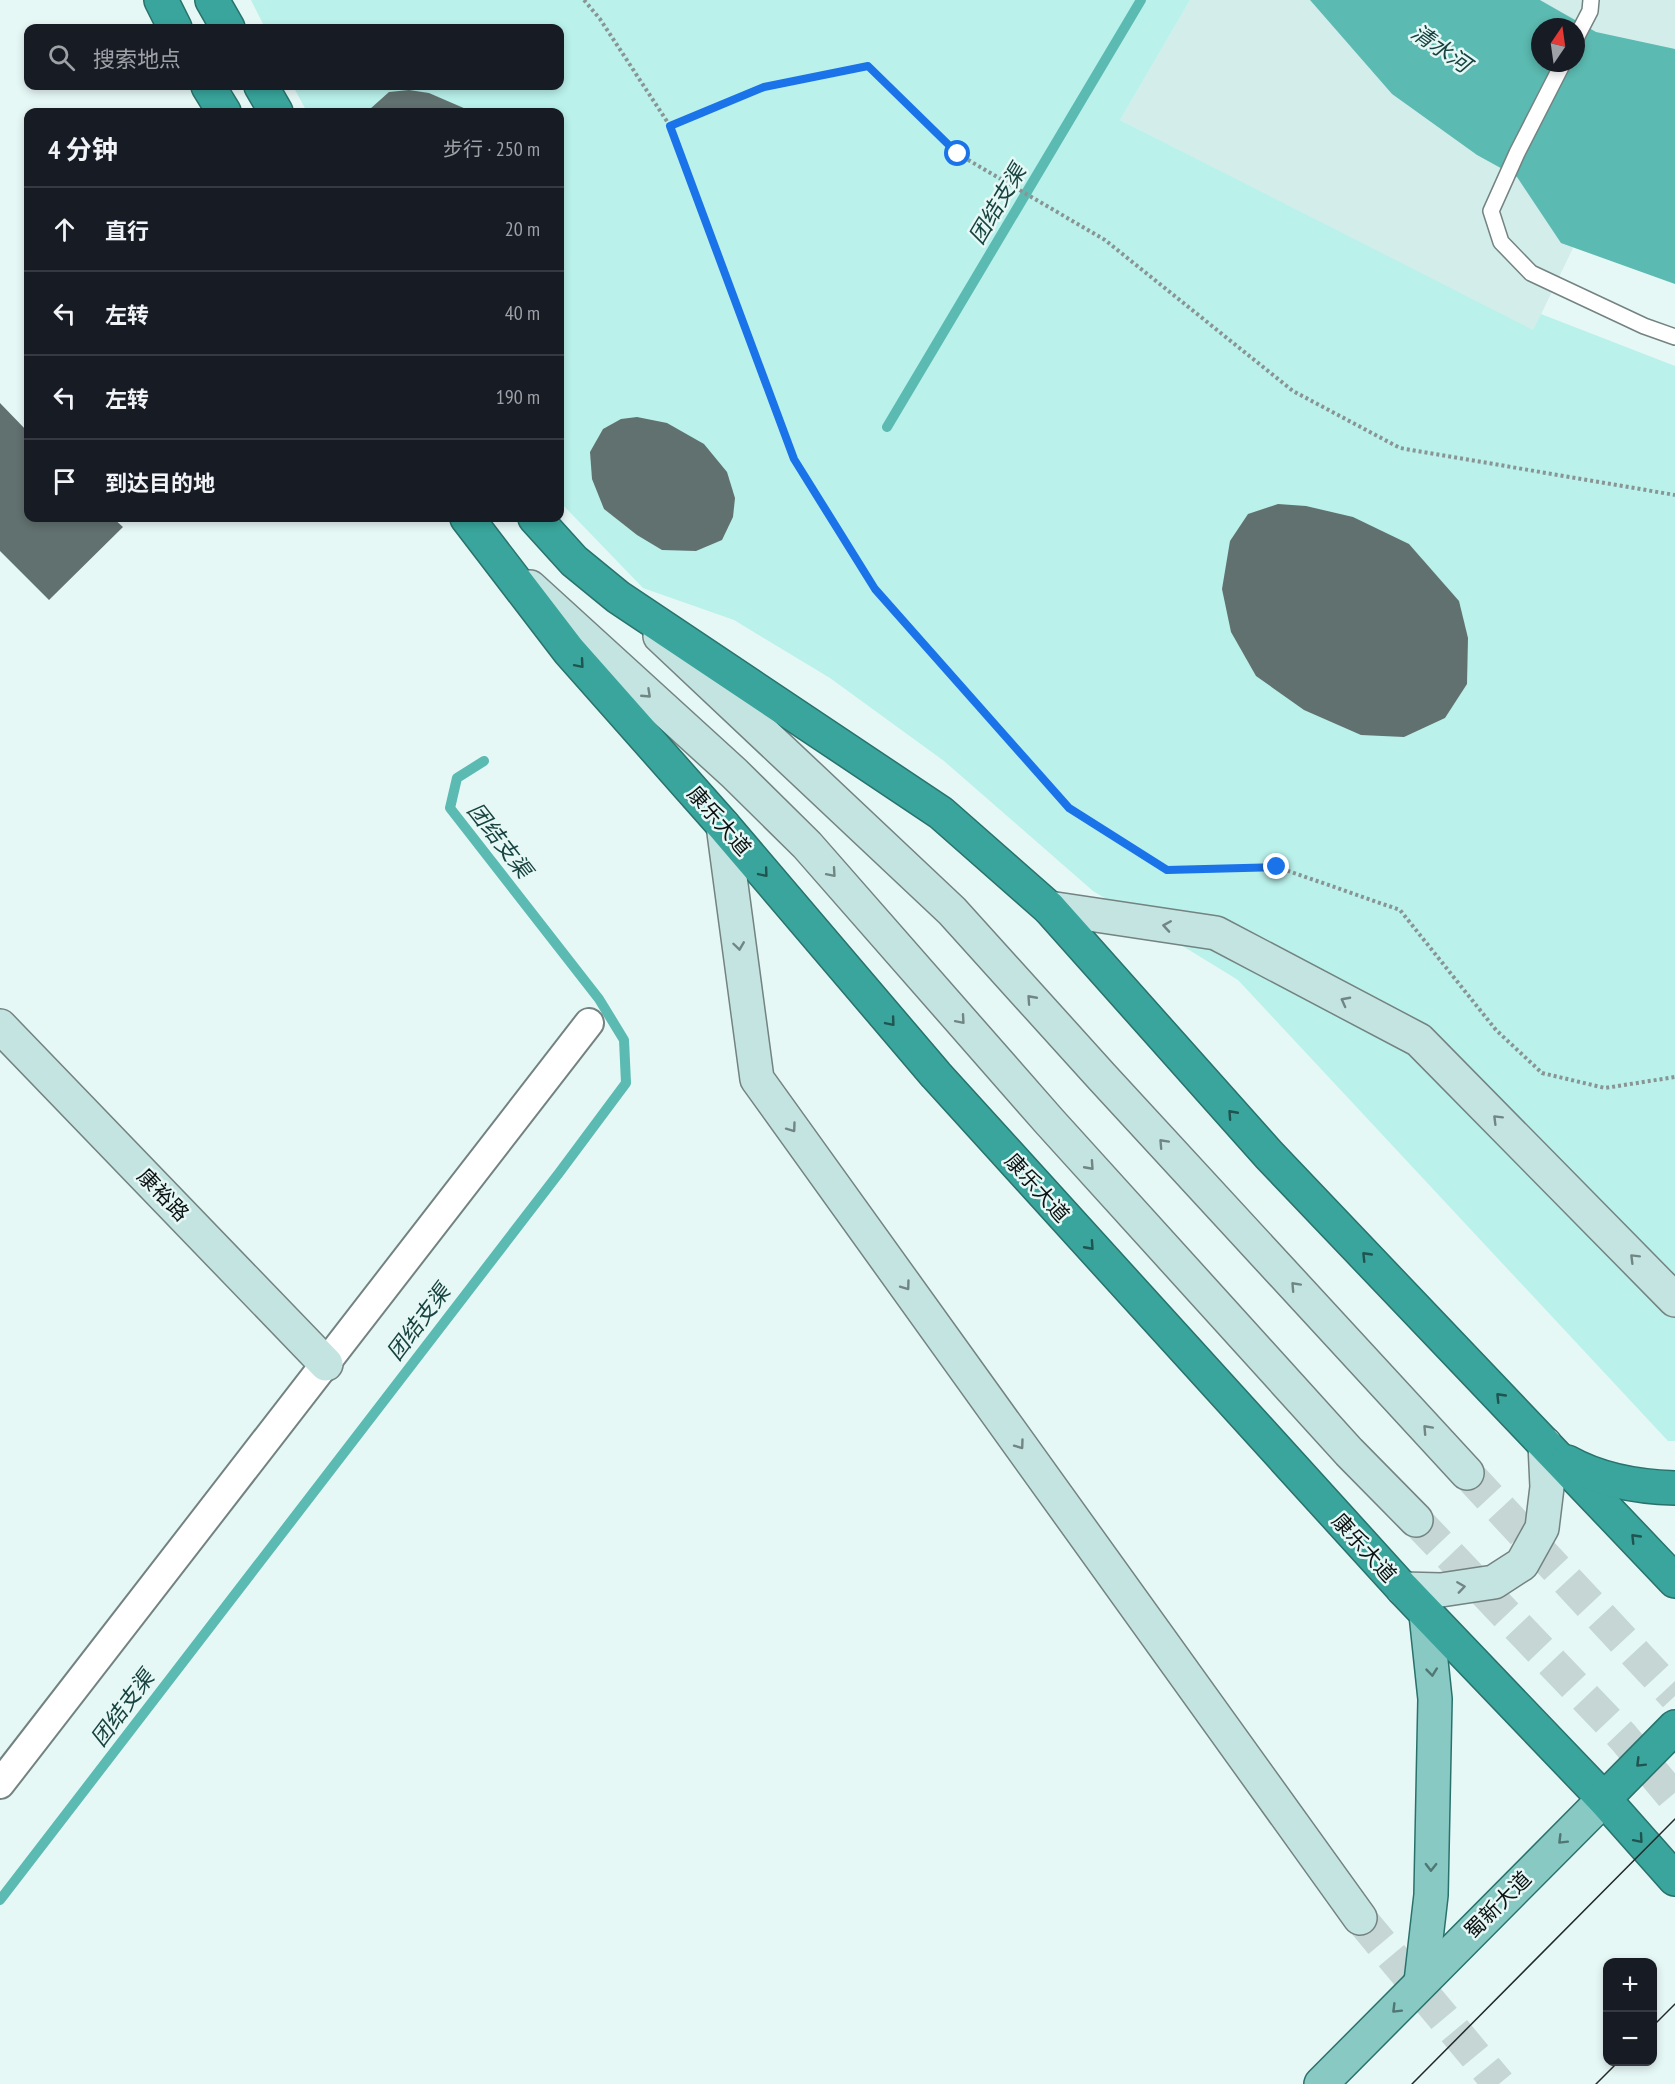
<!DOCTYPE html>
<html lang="zh">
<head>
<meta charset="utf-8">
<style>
  :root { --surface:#171b24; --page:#20242c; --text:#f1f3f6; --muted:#9ea1a6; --line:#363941 }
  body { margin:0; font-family:"PT Sans Narrow","Noto Sans SC",sans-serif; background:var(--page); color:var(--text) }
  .controls { position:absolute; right:18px; bottom:18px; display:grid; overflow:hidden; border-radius:12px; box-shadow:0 3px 9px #0003 }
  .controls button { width:54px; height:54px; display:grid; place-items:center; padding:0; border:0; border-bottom:2px solid var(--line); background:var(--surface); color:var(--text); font:30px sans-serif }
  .compass { position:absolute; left:1531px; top:18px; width:54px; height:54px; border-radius:50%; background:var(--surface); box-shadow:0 3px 9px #0003; rotate:13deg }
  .stop { position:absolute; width:18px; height:18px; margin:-14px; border:4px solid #1a73e8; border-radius:50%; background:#fff }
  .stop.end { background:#1a73e8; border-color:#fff; box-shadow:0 2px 6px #0008 }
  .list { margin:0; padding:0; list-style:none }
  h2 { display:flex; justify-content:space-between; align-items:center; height:78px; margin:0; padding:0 24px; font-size:26px }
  h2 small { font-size:20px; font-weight:400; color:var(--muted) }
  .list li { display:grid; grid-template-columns:39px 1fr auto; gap:18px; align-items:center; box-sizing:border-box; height:84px; padding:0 24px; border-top:2px solid var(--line) }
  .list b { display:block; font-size:22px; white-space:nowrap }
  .list em { font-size:20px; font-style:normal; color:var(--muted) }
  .icon { flex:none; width:33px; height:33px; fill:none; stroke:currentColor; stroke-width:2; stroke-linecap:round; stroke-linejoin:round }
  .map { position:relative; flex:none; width:1675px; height:2084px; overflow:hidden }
  .search { position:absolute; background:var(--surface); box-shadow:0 3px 9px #0003; left:24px; top:24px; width:540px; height:66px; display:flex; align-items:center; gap:15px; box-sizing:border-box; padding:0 21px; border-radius:12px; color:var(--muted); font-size:22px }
  .panel { position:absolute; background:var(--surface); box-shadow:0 3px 9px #0003; left:24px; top:108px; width:540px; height:414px; border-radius:12px }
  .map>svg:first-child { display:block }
  .built { fill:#d2edea }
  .green { fill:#baf1eb }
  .water { fill:#5bbab1; fill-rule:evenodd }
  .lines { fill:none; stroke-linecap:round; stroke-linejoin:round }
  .stream { stroke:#5bbab1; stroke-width:10 }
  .building { fill:#61716f }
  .secondary-tunnel { stroke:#c5d6d4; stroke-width:33; stroke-dasharray:33 16; stroke-linecap:butt }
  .lane-casing { stroke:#738381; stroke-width:18 }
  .street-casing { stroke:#738381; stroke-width:32 }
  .secondary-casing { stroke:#738381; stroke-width:36 }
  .primary-casing { stroke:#29726c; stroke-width:36 }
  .highway-casing { stroke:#29726c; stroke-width:36 }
  .path { stroke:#889594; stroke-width:4; stroke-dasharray:3 3; stroke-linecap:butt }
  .lane { stroke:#fff; stroke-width:15 }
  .street { stroke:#fff; stroke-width:28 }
  .secondary { stroke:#c4e4e1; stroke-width:33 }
  .primary { stroke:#88c9c4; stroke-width:33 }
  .highway { stroke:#39a59c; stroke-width:33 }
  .tram { stroke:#222929; stroke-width:1.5 }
  .oneway { stroke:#205450 }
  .oneway2 { stroke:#718684 }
  .oneway3 { stroke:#507774 }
  .route { stroke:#1a73e8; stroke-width:8 }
  .labels { text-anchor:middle; stroke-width:5; stroke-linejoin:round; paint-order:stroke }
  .street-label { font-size:21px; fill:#0c1212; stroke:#e6f8f6 }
  .water-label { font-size:22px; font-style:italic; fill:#184340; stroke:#e6f8f6 }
</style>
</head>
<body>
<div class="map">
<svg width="1675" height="2084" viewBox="0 0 1675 2084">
  <rect width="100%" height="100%" fill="#e6f8f6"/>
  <!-- built -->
  <g class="built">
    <polygon points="1190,0 1310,0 1392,94 1477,155 1517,177 1573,248 1533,331 1120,120"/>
    <polygon points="1540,0 1675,0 1675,61 1603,37"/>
  </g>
  <!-- green -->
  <polygon class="green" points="251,0 1190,0 1120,120 1533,330 1541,314 1675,366 1675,1441 1668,1441 1238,980 1093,891 944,761 830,678 734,620 643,588 560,502 560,112 307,112 293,86 560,86 560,28 265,28"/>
  <!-- water -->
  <path class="water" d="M1310,0H1540L1596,32L1675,49V284L1561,243L1517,177L1477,155L1392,94ZM1540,27H1576V63H1540Z"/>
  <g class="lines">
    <!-- stream -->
    <g class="stream">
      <polyline points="887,427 1141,0"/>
      <polyline points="0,1900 559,1173 626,1083 624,1040 599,999 450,808 457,778 484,761"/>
    </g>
  </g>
  <!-- building -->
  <g class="building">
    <polygon points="409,90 429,93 466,109 470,112 369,112 370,109 389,92"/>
    <polygon points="0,403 28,432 28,518 113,518 123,527 49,600 0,551"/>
    <polygon points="637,417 667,423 704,444 727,472 735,498 733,517 722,540 696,551 662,550 637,535 604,509 592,479 590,452 603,429 621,419"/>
    <polygon points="1278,504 1306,506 1353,517 1409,544 1459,601 1468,638 1467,684 1445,718 1404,737 1361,735 1304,710 1256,676 1231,632 1222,589 1230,541 1248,514"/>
  </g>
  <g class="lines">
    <!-- secondary-tunnel -->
    <g class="secondary-tunnel">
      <polyline points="1467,1473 1675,1696"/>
      <polyline points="1416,1520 1623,1737 1675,1799"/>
      <polyline points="1360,1918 1499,2084"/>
    </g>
    <!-- lane casing -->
    <g class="lane-casing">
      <g id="lane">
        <polyline points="1576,38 1590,11 1591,0"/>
        <polyline points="1563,63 1517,153 1491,211 1501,242 1531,273 1644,326 1675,337"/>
      </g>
    </g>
    <!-- street casing -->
    <g class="street-casing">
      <polyline id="street" points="0,1784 589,1023"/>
    </g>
    <!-- secondary casing -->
    <g class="secondary-casing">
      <g id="secondary">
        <polyline points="530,587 734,773 807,845 1049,1121 1349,1452 1416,1520"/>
        <polyline points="660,636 952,911 1102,1077 1467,1473"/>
        <polyline points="723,825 757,1079 1360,1918"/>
        <polyline points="1049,908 1216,933 1419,1040 1675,1300"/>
        <polyline points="0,1026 326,1364"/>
        <polyline points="1403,1589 1441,1590 1494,1582 1522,1564 1542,1528 1547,1487 1545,1444"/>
      </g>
    </g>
    <!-- primary casing -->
    <g class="primary-casing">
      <g id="primary">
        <polyline points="1421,1982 1431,1895 1435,1699 1426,1614"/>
        <polyline points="1321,2084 1604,1799"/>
      </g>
    </g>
    <!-- highway casing -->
    <g class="highway-casing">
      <g id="highway">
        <polyline points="161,0 175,28"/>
        <polyline points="212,0 228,28"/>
        <polyline points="208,86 224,112"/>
        <polyline points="261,86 276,112"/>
        <polyline points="467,518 569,651 723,825 936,1075 1403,1589 1604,1799 1675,1879"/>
        <polyline points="535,518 574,561 618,597 941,813 1049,908 1269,1155 1675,1581"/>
        <path d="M1567,1462C1599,1480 1639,1487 1675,1488"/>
        <polyline points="1604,1799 1675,1727"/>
      </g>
    </g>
    <!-- path -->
    <g class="path">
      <polyline points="584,0 600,19 670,126 764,87 868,66 958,154 1105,240 1293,391 1400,448 1675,495"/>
      <polyline points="670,126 794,459 875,589 1069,808 1167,870 1277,867 1400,910 1496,1030 1542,1073 1605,1088 1675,1077"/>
    </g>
    <!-- lane -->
    <use href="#lane" class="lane"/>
    <!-- street -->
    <use href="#street" class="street"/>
    <!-- secondary -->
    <use href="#secondary" class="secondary"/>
    <!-- primary -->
    <use href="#primary" class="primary"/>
    <!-- highway -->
    <use href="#highway" class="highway"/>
    <!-- tram -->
    <g class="tram">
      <polyline points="1652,2027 1675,2004"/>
      <polyline points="1412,2084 1675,1819"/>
      <polyline points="1596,2084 1618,2062"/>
    </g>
  </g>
  <!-- one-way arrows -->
  <defs><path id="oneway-chevron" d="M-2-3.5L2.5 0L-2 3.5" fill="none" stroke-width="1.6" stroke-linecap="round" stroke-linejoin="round" transform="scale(1.5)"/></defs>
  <g class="oneway">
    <use href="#oneway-chevron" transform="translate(580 664) rotate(49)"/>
    <use href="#oneway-chevron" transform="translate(764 873) rotate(50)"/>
    <use href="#oneway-chevron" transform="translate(891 1022) rotate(50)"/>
    <use href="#oneway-chevron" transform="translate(1232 1114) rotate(-132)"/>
    <use href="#oneway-chevron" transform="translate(1090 1246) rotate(48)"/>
    <use href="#oneway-chevron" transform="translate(1366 1256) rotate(-134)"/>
    <use href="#oneway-chevron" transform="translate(1500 1397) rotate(-134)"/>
    <use href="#oneway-chevron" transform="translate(1635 1538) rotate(-134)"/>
    <use href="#oneway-chevron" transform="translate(1640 1763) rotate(135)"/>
    <use href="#oneway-chevron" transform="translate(1639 1839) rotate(49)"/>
  </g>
  <g class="oneway2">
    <use href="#oneway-chevron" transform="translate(647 694) rotate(43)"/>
    <use href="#oneway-chevron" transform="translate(832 873) rotate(49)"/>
    <use href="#oneway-chevron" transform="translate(1167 926) rotate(-171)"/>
    <use href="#oneway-chevron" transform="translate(739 946) rotate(82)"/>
    <use href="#oneway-chevron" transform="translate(1031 999) rotate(-132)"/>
    <use href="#oneway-chevron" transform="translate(1345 1001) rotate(-152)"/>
    <use href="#oneway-chevron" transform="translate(961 1020) rotate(49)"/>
    <use href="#oneway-chevron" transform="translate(1497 1119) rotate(-135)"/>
    <use href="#oneway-chevron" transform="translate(792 1128) rotate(54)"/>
    <use href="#oneway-chevron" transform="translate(1163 1143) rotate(-133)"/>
    <use href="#oneway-chevron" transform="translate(1090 1166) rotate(48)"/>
    <use href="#oneway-chevron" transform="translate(1634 1258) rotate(-135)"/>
    <use href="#oneway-chevron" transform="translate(906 1286) rotate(54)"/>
    <use href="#oneway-chevron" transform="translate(1295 1286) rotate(-133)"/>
    <use href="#oneway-chevron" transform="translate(1427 1429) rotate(-133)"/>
    <use href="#oneway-chevron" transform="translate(1020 1445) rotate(54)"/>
    <use href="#oneway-chevron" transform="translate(1461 1587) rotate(-8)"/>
  </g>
  <g class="oneway3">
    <use href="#oneway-chevron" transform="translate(1432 1672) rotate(84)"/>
    <use href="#oneway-chevron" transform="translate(1562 1840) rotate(135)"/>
    <use href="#oneway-chevron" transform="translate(1431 1867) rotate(91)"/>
    <use href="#oneway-chevron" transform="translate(1396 2009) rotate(135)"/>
  </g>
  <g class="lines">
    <!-- route -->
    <polyline class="route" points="958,154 868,66 764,87 670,126 794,459 875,589 1069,808 1167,870 1277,867"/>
  </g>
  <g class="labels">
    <!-- street labels -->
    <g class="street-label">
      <text transform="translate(719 821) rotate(49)" y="7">康乐大道</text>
      <text transform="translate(1037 1188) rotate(48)" y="7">康乐大道</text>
      <text transform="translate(163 1195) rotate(46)" y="7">康裕路</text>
      <text transform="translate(1364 1548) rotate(48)" y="7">康乐大道</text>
      <text transform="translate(1498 1905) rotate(-45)" y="7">蜀新大道</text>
    </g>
    <!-- water labels -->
    <g class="water-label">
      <text transform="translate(1441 48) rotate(35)" y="8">清水河</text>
      <text transform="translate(997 204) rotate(-59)" y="8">团结支渠</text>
      <text transform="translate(500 840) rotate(52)" y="8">团结支渠</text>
      <text transform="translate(418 1322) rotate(-53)" y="8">团结支渠</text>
      <text transform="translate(122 1708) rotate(-53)" y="8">团结支渠</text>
    </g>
  </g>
</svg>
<div class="controls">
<button>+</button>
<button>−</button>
</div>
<svg class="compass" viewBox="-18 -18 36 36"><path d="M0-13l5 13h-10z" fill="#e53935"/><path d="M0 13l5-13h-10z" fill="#9ea1a6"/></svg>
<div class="stop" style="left:958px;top:154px"></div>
<div class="stop end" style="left:1277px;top:867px"></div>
<div class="search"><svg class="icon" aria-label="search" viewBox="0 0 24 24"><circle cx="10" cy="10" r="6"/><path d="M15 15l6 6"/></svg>搜索地点</div>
<section class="panel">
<h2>4 分钟<small>步行 · 250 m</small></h2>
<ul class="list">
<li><svg class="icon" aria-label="ahead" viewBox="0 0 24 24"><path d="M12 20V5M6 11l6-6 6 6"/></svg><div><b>直行</b></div><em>20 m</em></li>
<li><svg class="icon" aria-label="left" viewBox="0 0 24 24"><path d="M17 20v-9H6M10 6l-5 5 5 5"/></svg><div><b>左转</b></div><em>40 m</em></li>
<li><svg class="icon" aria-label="left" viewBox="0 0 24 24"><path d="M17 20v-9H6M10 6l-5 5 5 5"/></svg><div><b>左转</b></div><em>190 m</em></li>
<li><svg class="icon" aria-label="arrive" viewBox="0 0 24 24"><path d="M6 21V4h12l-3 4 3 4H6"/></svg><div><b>到达目的地</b></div></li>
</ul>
</section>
</div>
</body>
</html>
